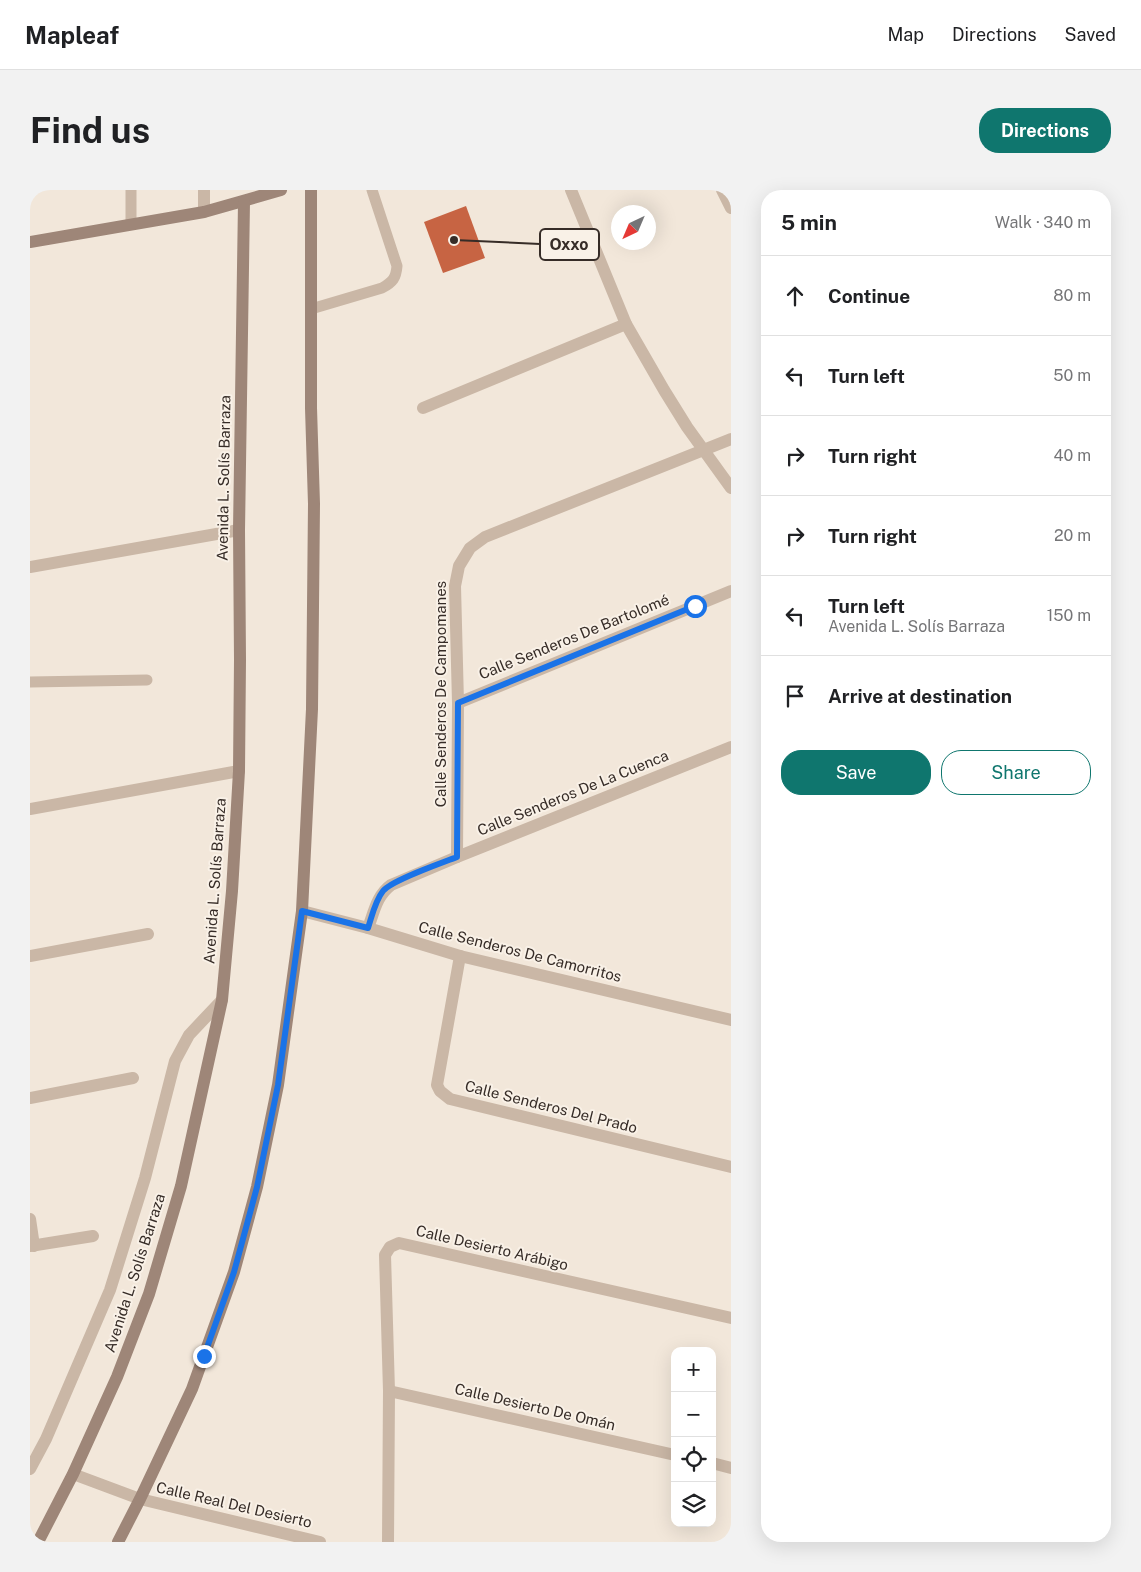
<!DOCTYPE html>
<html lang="en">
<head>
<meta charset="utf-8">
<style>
  :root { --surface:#fff; --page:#f2f2f2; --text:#202124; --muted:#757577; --line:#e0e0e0; --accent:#0f766e }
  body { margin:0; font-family:"Public Sans",sans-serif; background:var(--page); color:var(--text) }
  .controls { position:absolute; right:15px; bottom:15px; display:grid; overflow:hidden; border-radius:10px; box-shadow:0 5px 20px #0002 }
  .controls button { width:45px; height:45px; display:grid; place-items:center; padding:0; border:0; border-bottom:1px solid var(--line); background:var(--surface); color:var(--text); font:25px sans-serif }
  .compass { position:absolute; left:581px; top:15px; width:45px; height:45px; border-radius:50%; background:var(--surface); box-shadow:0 5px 20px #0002; rotate:224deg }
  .stop { position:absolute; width:15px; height:15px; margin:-11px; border:4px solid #1a73e8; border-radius:50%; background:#fff }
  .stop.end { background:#1a73e8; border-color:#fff; box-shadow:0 1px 5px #0008 }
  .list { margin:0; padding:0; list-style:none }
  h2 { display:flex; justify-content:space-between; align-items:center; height:65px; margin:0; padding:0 20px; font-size:21px }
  h2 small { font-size:16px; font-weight:400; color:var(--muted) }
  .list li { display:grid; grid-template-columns:32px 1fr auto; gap:15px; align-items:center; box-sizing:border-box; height:80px; padding:0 20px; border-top:1px solid var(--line) }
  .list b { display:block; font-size:19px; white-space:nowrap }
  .list p { margin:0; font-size:16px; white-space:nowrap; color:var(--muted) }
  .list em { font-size:16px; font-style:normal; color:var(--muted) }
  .actions { display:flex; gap:10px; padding:15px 20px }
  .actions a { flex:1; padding:11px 0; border:1px solid var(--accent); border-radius:20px; text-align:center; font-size:18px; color:var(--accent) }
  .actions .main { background:var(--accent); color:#fff }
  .icon { flex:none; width:28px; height:28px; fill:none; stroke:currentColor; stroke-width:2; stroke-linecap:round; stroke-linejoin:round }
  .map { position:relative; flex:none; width:701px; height:1352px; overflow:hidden; border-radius:20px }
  header { display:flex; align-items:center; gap:30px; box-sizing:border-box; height:70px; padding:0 25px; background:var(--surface); border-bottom:1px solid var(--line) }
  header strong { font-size:24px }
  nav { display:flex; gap:28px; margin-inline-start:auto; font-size:18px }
  .intro { display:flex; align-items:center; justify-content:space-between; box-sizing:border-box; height:120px; padding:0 30px }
  h1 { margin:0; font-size:35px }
  .button { padding:12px 22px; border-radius:20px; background:var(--accent); color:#fff; font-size:18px; font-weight:700 }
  main { display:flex; gap:30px; padding:0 30px }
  aside { flex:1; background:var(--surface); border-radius:20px; box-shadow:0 5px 20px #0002 }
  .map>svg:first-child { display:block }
  .building { fill:#c76443 }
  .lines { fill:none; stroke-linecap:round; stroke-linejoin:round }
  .service { stroke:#cab7a6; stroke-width:11 }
  .minor { stroke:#cab7a6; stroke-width:12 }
  .tertiary { stroke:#cab7a6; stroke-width:12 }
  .secondary { stroke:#9e8678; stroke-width:12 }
  .route { stroke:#1a73e8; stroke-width:6 }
  .labels { text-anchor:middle; stroke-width:4; stroke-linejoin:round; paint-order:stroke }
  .street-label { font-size:15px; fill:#362c27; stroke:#f9f1e7 }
  .leader { fill:none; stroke:#362c27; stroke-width:2 }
  .callout-dot { fill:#362c27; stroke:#f9f1e7; stroke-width:2 }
  .callout { fill:#f9f1e7; stroke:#362c27; stroke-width:2 }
  .callout-label { font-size:16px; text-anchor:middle; font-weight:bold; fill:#362c27 }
</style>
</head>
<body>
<header>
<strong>Mapleaf</strong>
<nav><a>Map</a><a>Directions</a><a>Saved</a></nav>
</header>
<div class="intro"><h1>Find us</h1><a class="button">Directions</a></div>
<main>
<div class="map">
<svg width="701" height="1352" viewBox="0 0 701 1352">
  <rect width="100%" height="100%" fill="#f2e7da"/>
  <!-- building -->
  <polygon class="building" points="436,16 455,68 413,83 394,32"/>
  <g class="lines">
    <!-- service -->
    <g class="service">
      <polyline points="101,34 101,0"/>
      <path d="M281,119L352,98C363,92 366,88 367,76L342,0"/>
      <polyline points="0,492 117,490"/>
    </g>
    <!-- minor -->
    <g class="minor">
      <polyline points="174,0 174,22"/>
      <polyline points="541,0 596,134 634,200 657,237 701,298"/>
      <polyline points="692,0 701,18"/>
      <polyline points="393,218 596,134"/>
      <polyline points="0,377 209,340"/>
      <polyline points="428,513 701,401"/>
      <polyline points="0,619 209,581"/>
      <polyline points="427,667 428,513 425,396 429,376 440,358 455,347 701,249"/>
      <path d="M338,738C344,722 347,705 361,695L427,667L701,557"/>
      <polyline points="0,766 118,744"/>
      <polyline points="430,766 407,895 410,901 420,909 701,977"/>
      <polyline points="0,908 103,888"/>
      <polyline points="0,1029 4,1056"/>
      <polyline points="0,1056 63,1046"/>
      <polyline points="359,1201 645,1265"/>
      <polyline points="682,1273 701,1278"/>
      <polyline points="0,1279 16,1249 80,1100 115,988 145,871 159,845 192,810"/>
      <polyline points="43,1284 110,1309 290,1352"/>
      <polyline points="358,1352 359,1201 355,1065 360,1057 369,1053 701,1128"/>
    </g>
    <!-- tertiary -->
    <polyline class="tertiary" points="272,721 338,738 430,766 701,830"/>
    <!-- secondary -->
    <g class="secondary">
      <polyline points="0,52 174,22 251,0"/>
      <polyline points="8,1352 43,1284 87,1187 119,1104 151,996 192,810 202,701 209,581 210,470 209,340 214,12"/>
      <polyline points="88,1352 110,1309 162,1199 204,1082 227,997 248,895 272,721 282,519 284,314 281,218 281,0"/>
    </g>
  </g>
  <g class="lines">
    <!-- route -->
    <path class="route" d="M174,1166L204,1082L227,997L248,895L272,721L338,738C342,726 345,711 353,701C362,690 412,673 427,667L428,513L665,416"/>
  </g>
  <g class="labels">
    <!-- street labels -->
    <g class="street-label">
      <text transform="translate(194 288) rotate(-89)" y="5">Avenida L. Solís Barraza</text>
      <text transform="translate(544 447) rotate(-22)" y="5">Calle Senderos De Bartolomé</text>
      <text transform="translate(411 504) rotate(-90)" y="5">Calle Senderos De Campomanes</text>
      <text transform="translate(543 603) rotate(-22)" y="5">Calle Senderos De La Cuenca</text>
      <text transform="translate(185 691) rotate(-86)" y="5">Avenida L. Solís Barraza</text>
      <text transform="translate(490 762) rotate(14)" y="5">Calle Senderos De Camorritos</text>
      <text transform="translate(521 917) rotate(14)" y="5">Calle Senderos Del Prado</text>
      <text transform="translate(462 1058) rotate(13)" y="5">Calle Desierto Arábigo</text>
      <text transform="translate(105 1083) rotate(-72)" y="5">Avenida L. Solís Barraza</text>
      <text transform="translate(505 1217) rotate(13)" y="5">Calle Desierto De Omán</text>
      <text transform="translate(204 1315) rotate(13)" y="5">Calle Real Del Desierto</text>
    </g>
  </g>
  <!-- callouts -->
  <path class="leader" d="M424 50L510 54"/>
  <circle class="callout-dot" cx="424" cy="50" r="5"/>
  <rect class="callout" x="510" y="39" width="59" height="31" rx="5"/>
  <g class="callout-label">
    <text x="539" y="60">Oxxo</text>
  </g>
</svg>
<div class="controls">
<button>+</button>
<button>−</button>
<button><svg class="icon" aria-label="locate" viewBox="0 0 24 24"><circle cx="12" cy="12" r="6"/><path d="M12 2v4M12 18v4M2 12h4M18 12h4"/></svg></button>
<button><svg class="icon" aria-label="layers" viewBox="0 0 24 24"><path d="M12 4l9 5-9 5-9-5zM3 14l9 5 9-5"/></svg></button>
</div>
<svg class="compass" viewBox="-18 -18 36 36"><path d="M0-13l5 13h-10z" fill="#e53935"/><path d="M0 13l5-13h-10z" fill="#757577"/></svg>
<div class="stop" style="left:665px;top:416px"></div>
<div class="stop end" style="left:174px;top:1166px"></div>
</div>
<aside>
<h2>5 min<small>Walk · 340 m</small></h2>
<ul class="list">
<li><svg class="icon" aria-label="ahead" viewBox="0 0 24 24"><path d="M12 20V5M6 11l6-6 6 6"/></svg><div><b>Continue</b></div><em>80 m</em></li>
<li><svg class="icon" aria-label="left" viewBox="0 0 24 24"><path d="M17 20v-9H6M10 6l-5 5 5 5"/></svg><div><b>Turn left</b></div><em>50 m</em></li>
<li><svg class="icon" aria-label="right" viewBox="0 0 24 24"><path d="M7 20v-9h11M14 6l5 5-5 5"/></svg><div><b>Turn right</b></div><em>40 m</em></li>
<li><svg class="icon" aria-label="right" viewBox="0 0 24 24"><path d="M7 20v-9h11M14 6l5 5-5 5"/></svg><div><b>Turn right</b></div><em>20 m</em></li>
<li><svg class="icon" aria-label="left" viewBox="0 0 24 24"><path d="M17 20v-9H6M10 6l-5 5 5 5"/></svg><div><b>Turn left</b><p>Avenida L. Solís Barraza</p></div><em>150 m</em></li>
<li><svg class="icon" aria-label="arrive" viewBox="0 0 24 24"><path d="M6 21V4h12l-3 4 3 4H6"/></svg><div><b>Arrive at destination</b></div></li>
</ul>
<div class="actions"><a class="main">Save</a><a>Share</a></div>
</aside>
</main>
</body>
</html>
